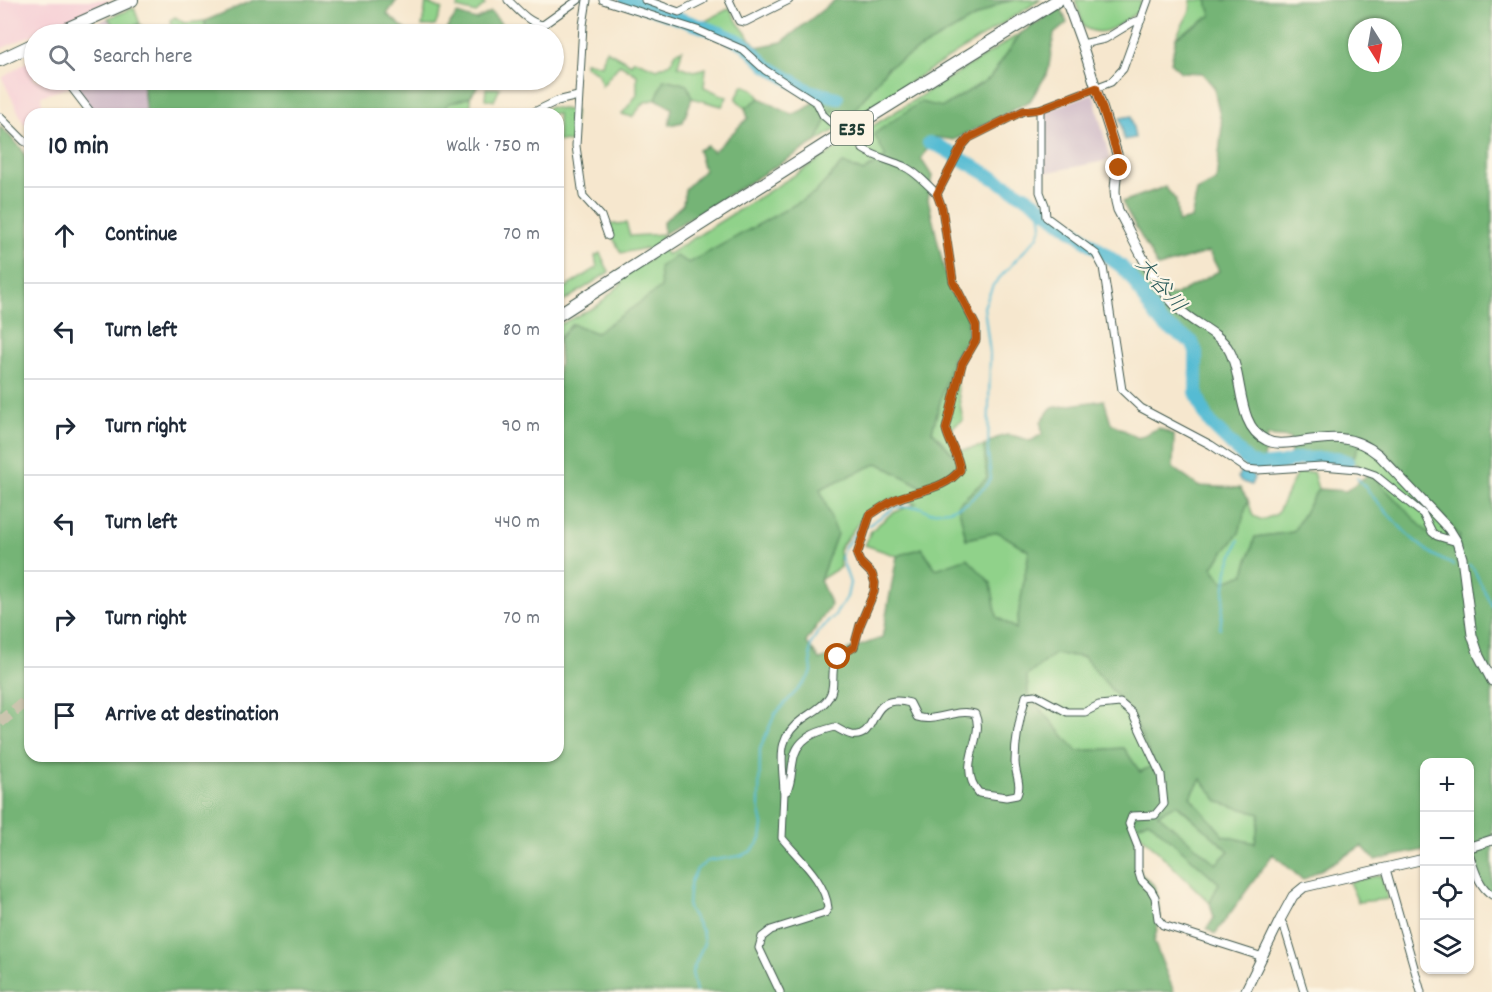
<!DOCTYPE html>
<html lang="en">
<head>
<meta charset="utf-8">
<style>
  :root { --surface:#fff; --page:#f2f2f3; --text:#1f2937; --muted:#747a83; --line:#e0e1e3 }
  body { margin:0; font-family:Dekko,"Klee One",sans-serif; background:var(--page); color:var(--text) }
  .controls { position:absolute; right:18px; bottom:18px; display:grid; overflow:hidden; border-radius:12px; box-shadow:0 2px 4px #0004 }
  .controls button { width:54px; height:54px; display:grid; place-items:center; padding:0; border:0; border-bottom:2px solid var(--line); background:var(--surface); color:var(--text); font:30px sans-serif }
  .compass { position:absolute; left:1348px; top:18px; width:54px; height:54px; border-radius:50%; background:var(--surface); box-shadow:0 2px 4px #0004; rotate:169deg }
  .stop { position:absolute; width:18px; height:18px; margin:-14px; border:4px solid #b45309; border-radius:50%; background:#fff }
  .stop.end { background:#b45309; border-color:#fff; box-shadow:0 2px 6px #0008 }
  .list { margin:0; padding:0; list-style:none }
  h2 { display:flex; justify-content:space-between; align-items:center; height:78px; margin:0; padding:0 24px; font-size:26px }
  h2 small { font-size:20px; font-weight:400; color:var(--muted) }
  .list li { display:grid; grid-template-columns:39px 1fr auto; gap:18px; align-items:center; box-sizing:border-box; height:96px; padding:0 24px; border-top:2px solid var(--line) }
  .list b { display:block; font-size:22px; white-space:nowrap }
  .list em { font-size:20px; font-style:normal; color:var(--muted) }
  .icon { flex:none; width:33px; height:33px; fill:none; stroke:currentColor; stroke-width:2; stroke-linecap:round; stroke-linejoin:round }
  .map { position:relative; flex:none; width:1492px; height:992px; overflow:hidden }
  .search { position:absolute; background:var(--surface); box-shadow:0 2px 4px #0004; left:24px; top:24px; width:540px; height:66px; display:flex; align-items:center; gap:15px; box-sizing:border-box; padding:0 21px; border-radius:33px; color:var(--muted); font-size:22px }
  .panel { position:absolute; background:var(--surface); box-shadow:0 2px 4px #0004; left:24px; top:108px; width:540px; height:654px; border-radius:18px }
  .map>svg:first-child { display:block }
  .built { fill:#f6cfd6 }
  .industrial { fill:#d1bdc9 }
  .green { fill:#90d28a; stroke:#58885f; stroke-width:1.5 }
  .forest { fill:#74b476; stroke:#4a7855; stroke-width:1.5; fill-rule:evenodd }
  .water { fill:#55bbd3; stroke:#3a7c84; stroke-width:1.5 }
  .lines { fill:none; stroke-linecap:round; stroke-linejoin:round }
  .stream { stroke:#55bbd3; stroke-width:2 }
  .river { stroke:#55bbd3; stroke-width:14 }
  .street-tunnel { stroke:#cbc5af; stroke-width:7; stroke-dasharray:7 3.5; stroke-linecap:butt }
  .highway-tunnel { stroke:#cbc5af; stroke-width:12; stroke-dasharray:12 6; stroke-linecap:butt }
  .street-casing { stroke:#3f564b; stroke-width:9 }
  .secondary-casing { stroke:#3f564b; stroke-width:11 }
  .highway-casing { stroke:#3f564b; stroke-width:14 }
  .street { stroke:#fff; stroke-width:7 }
  .secondary { stroke:#fff; stroke-width:9 }
  .highway { stroke:#fff; stroke-width:12 }
  .route { stroke:#b45309; stroke-width:8 }
  .labels { text-anchor:middle; stroke-width:4.5; stroke-linejoin:round; paint-order:stroke }
  .shield { fill:#fcf5e5; stroke:#617469; stroke-width:1.5 }
  .shield-label { font-size:20px; font-weight:bold; fill:#1f3d34 }
  .water-label { font-size:22px; font-style:italic; fill:#2c5c5c; stroke:#fcf5e5 }
</style>
</head>
<body>
<div class="map">
<svg width="1492" height="992" viewBox="0 0 1492 992">
  <rect width="100%" height="100%" fill="#fcf5e5"/>
  <filter id="ink" filterUnits="userSpaceOnUse"><feTurbulence type="fractalNoise" baseFrequency=".0167" numOctaves="2"/><feDisplacementMap in="SourceGraphic" scale="12" xChannelSelector="R" yChannelSelector="G"/><feConvolveMatrix kernelMatrix="1 2 1 2 8 2 1 2 1" color-interpolation-filters="sRGB"/></filter>
  <filter id="wash" filterUnits="userSpaceOnUse"><feTurbulence type="fractalNoise" baseFrequency=".008" numOctaves="4" result="noise"/><feDisplacementMap in="SourceGraphic" scale="24" xChannelSelector="R" yChannelSelector="G"/><feGaussianBlur stdDeviation="1.35" result="paint"/><feColorMatrix in="noise" values="0 0 0 0 0 0 0 0 0 0 0 0 0 0 0 0 0 1.4 0 .05"/><feComposite in="paint" operator="in"/></filter>
  <g filter="url(#wash)">
    <rect width="100%" height="100%" fill="#f6e7ce"/>
    <!-- built -->
    <g class="built">
      <polygon points="0,0 112,0 0,49"/>
      <polygon points="34,57 34,80 72,80 74,86 41,96 43,114 30,114 30,123 24,124 2,78"/>
    </g>
    <!-- industrial -->
    <g class="industrial">
      <polygon points="108,18 119,34 71,34"/>
      <polygon points="72,80 145,80 143,82 147,114 96,114 83,100 74,86"/>
      <polygon points="1093,93 1110,160 1043,173 1043,112"/>
    </g>
    <!-- green -->
    <g class="green">
      <polygon points="461,0 481,0 485,5 476,13 457,8"/>
      <polygon points="1015,0 1040,0 816,142 831,111 854,111 888,67 1000,3"/>
      <path d="M1075,0H1142L1138,12C1120,23 1105,40 1084,27Z"/>
      <polygon points="1191,0 1207,0 1211,16 1176,37 1190,11"/>
      <polygon points="426,3 442,9 435,26 422,26"/>
      <polygon points="134,8 140,24 117,29 108,18"/>
      <polygon points="730,8 738,23 757,47 702,23"/>
      <polygon points="175,17 185,23 205,21 206,34 179,34 172,30 170,20"/>
      <polygon points="1021,33 990,78 943,107 875,134 887,157 863,172 843,163 814,194 689,263 661,288 596,333 573,324 558,340 558,320 561,324 597,306 622,283 617,272 650,260 647,248 621,253 606,225 626,223 630,236 664,234 658,243 667,255"/>
      <polygon points="606,50 631,64 634,60 657,69 671,63 676,52 682,50 678,66 694,71 706,68 704,87 727,97 722,106 692,98 687,85 664,79 656,99 645,102 632,117 622,114 637,95 637,75 620,64 602,86 598,73 585,66 585,62 602,65"/>
      <polygon points="743,85 753,89 760,98 745,108 736,99"/>
      <polygon points="486,88 500,88 494,101 485,99"/>
      <polygon points="470,97 471,104 467,114 444,114 447,104"/>
      <polygon points="549,107 575,111 573,142 558,141 558,114 538,114"/>
      <polygon points="600,253 609,272 558,305 558,292 597,268 595,256"/>
      <polygon points="952,359 963,420 953,427 952,438 962,450 984,446 987,478 958,504 966,539 998,532 1029,551 1016,629 997,617 990,583 936,569 922,548 897,556 865,545 871,531 891,514 916,503 892,498 865,514 839,549 840,567 820,580 837,534 819,489 878,463 926,489 961,462 932,431"/>
      <polygon points="1362,438 1383,448 1460,538 1454,545 1426,532 1370,473 1352,461"/>
      <polygon points="1313,472 1318,489 1293,532 1255,537 1244,574 1223,582 1212,567 1239,533 1248,500 1253,516 1262,520 1277,514 1297,473"/>
      <polygon points="1054,654 1084,657 1132,714 1154,765 1140,772 1124,748 1077,751 1028,695 1027,676"/>
      <polygon points="1201,779 1219,802 1260,814 1255,844 1224,836 1190,797"/>
      <polygon points="1176,804 1229,851 1216,864 1157,814"/>
      <polygon points="1148,819 1219,883 1210,903 1134,828"/>
      <polygon points="1381,875 1388,899 1358,902 1349,882"/>
    </g>
    <!-- forest -->
    <g class="forest">
      <polygon points="254,0 397,0 387,14 411,34 206,34 205,21"/>
      <polygon points="835,0 1015,0 1000,3 888,67 854,111 831,111 816,142 664,234 663,222 683,204 685,189 704,170 698,150 707,146 713,152 748,118 745,108 760,98 792,115 807,108 823,93 771,64 757,47 782,42"/>
      <path d="M1207,0H1492V895L1485,893L1470,871V762H1424V850L1375,860L1362,846L1303,880L1273,854L1215,934L1207,929L1214,918L1210,903L1219,883L1148,820L1135,827L1140,873L1155,886L1160,916L1154,942L1174,992H0V126L21,148L30,167V756H558V366L560,364L558,340L572,324L596,333L661,288L659,267L676,256L689,263L814,194L843,163L863,172L886,157L874,134L920,102L943,107L990,78L1021,33L1061,7L1067,23L1054,34L1048,72L1030,101L954,140L935,137L921,159L932,176L928,199L945,274L968,317L967,339L952,359L932,431L961,463L926,489L878,463L820,489L837,534L820,580L831,605L806,642L820,660L882,638L897,556L922,548L936,569L967,558L991,583L997,617L1016,629L1029,551L998,532L966,539L958,504L987,478L984,446C1003,432 1009,433 1031,441L1042,434L1041,422L1051,408L1104,400L1111,423L1138,438L1159,428L1174,435L1173,468L1198,486L1240,488L1248,500L1239,533L1212,567L1223,582L1244,574L1255,537L1293,532L1318,489L1346,491L1370,473L1426,531L1455,545L1460,537L1383,448L1362,438L1352,461L1291,462L1290,438L1267,436L1263,467H1249L1213,420L1199,391V353L1194,341L1166,324L1147,298L1132,269L1141,268L1158,296L1176,295L1219,271L1209,252L1158,267L1122,202L1165,187L1176,200L1178,222L1191,219L1197,191L1216,181L1222,126L1214,87L1202,73L1181,72L1171,63L1176,37L1211,16ZM1357,27H1393V63H1357ZM1054,654L1084,657L1132,714L1154,765L1140,772L1124,748L1077,751L1028,695L1027,676ZM1201,779L1219,802L1260,814L1255,843L1224,836L1190,797ZM1177,804L1229,851L1216,864L1158,814Z"/>
      <polygon points="491,12 510,34 443,34 457,14 476,20"/>
      <polygon points="140,24 150,33 172,30 179,34 119,34 117,29"/>
      <polygon points="664,79 687,85 692,98 683,122 669,125 672,108 656,99"/>
      <polygon points="145,80 482,80 470,97 447,104 444,114 146,114 143,82"/>
    </g>
    <!-- water -->
    <g class="water">
      <polygon points="1131,116 1135,138 1124,140 1120,118"/>
      <polygon points="1241,470 1252,473 1254,478 1251,485 1240,481 1238,477"/>
    </g>
    <g class="lines">
      <!-- stream -->
      <g class="stream">
        <path d="M1357,478C1364,485 1369,492 1375,499C1396,523 1422,554 1454,565"/>
        <polyline points="869,525 895,507 920,507 929,512 949,510 967,503 985,487 991,478 988,454 990,354 984,307 993,285 1038,236 1042,224 1039,206"/>
        <polyline points="1469,565 1473,568 1492,606"/>
        <polyline points="1220,629 1227,570 1239,540"/>
        <polyline points="696,992 692,972 704,943 702,931 688,908 689,891 691,881 697,869 708,861 740,856 752,851 761,839 763,825 759,806 760,749 775,714 805,682 812,672 810,652 811,644 818,632 835,615 847,597 850,583 841,557 844,548 858,530 864,528"/>
      </g>
      <!-- river -->
      <g class="river">
        <polyline points="626,0 720,33 745,44 767,66 809,91 837,98"/>
        <polyline points="929,143 939,146 1033,201 1121,266 1134,281 1146,302 1162,324 1192,342 1196,352 1196,392 1202,408 1210,423 1249,462 1259,466 1280,464 1298,459 1337,458 1347,462"/>
      </g>
    </g>
  </g>
  <g filter="url(#ink)">
    <g class="lines">
      <!-- street-tunnel -->
      <polyline class="street-tunnel" points="831,122 863,149"/>
      <!-- highway-tunnel -->
      <polyline class="highway-tunnel" points="0,722 30,698"/>
      <!-- street casing -->
      <g class="street-casing">
        <g id="street">
          <path d="M508,0C518,10 529,23 543,25L578,0"/>
          <polyline points="587,0 583,25 576,146 583,196 601,216 608,236"/>
          <polyline points="603,0 697,30 743,50 765,70 817,103 823,115 831,122"/>
          <polyline points="645,0 679,12 703,0"/>
          <polyline points="729,0 739,21 745,22 789,0"/>
          <path d="M1148,0L1123,69L1111,82L1040,109L1023,111L969,138L962,146L937,194L942,208L953,281L976,326V340L962,364L946,429C949,443 959,455 960,470C945,490 916,490 895,500C886,504 878,510 870,515L857,555L860,562L872,574L875,583L874,592L860,625L854,647C849,650 843,653 839,657C828,668 837,686 829,697C824,706 813,712 804,718C774,739 783,760 784,792L787,791C792,781 791,772 793,762C796,738 815,732 835,727C840,730 847,734 852,735C880,739 865,691 910,703L917,717C936,723 956,708 975,714C986,738 955,765 979,793L1006,797L1017,795C1022,784 1015,774 1015,762C1015,741 1020,716 1026,696L1035,695L1067,712H1085L1099,705L1120,703L1132,713L1161,775L1164,804L1155,815L1132,816L1129,824L1138,847V870L1141,880L1151,890L1155,897L1158,919L1163,925L1263,957"/>
          <polyline points="1082,44 1105,39 1133,22 1141,20"/>
          <polyline points="70,80 72,88 92,114"/>
          <polyline points="1040,109 1040,192 1045,205 1046,217 1096,254 1103,267 1122,390 1141,408 1211,445 1247,469 1257,470 1322,466 1358,469 1375,475 1423,514 1432,532 1437,536 1457,542"/>
          <polyline points="530,114 557,101 578,96"/>
          <polyline points="0,117 24,141 30,144"/>
          <path d="M863,149C875,157 889,160 903,166C916,172 927,184 937,194"/>
          <path d="M1470,856C1475,870 1479,887 1492,895"/>
          <polyline points="1386,869 1421,992"/>
          <polyline points="1280,920 1284,926 1304,992"/>
          <path d="M780,992L759,948L762,937L771,930L825,913L828,908C825,880 799,859 782,838L784,792"/>
        </g>
      </g>
      <!-- secondary casing -->
      <g class="secondary-casing">
        <g id="secondary">
          <path d="M1066,0L1082,44L1117,154C1119,176 1111,187 1118,210C1135,242 1151,280 1177,307C1192,324 1217,330 1229,350C1244,376 1236,426 1266,440C1275,445 1287,443 1297,442C1329,437 1353,433 1379,455L1449,529L1457,542L1462,558L1472,635L1479,656L1492,681"/>
          <polyline points="1470,847 1492,840"/>
          <polyline points="1245,992 1280,920 1293,896 1304,887 1424,859"/>
        </g>
      </g>
      <!-- highway casing -->
      <g class="highway-casing">
        <g id="highway">
          <polyline points="55,34 132,0"/>
          <polyline points="0,60 34,44"/>
          <polyline points="558,315 831,141 1058,0"/>
        </g>
      </g>
      <!-- street -->
      <use href="#street" class="street"/>
      <!-- secondary -->
      <use href="#secondary" class="secondary"/>
      <!-- highway -->
      <use href="#highway" class="highway"/>
    </g>
  </g>
  <g class="lines" filter="url(#ink)">
    <!-- route -->
    <path class="route" d="M838,657L854,647L860,625L874,592L875,583L872,574L860,562L857,555L870,515C878,510 886,504 894,500C916,490 945,490 960,470C959,455 949,443 946,429L962,364L976,340V326L953,281L942,208L937,194L962,146L969,138L1023,111L1040,109L1096,88L1117,154L1119,168"/>
  </g>
  <g class="labels">
    <!-- shield labels -->
    <rect class="shield" x="831" y="111" width="42" height="34" rx="4.5"/>
    <g class="shield-label">
      <text x="852" y="135">E35</text>
    </g>
    <!-- water labels -->
    <g class="water-label">
      <text transform="translate(1162 284) rotate(50)" y="8">大谷川</text>
    </g>
  </g>
</svg>
<div class="controls">
<button>+</button>
<button>−</button>
<button><svg class="icon" aria-label="locate" viewBox="0 0 24 24"><circle cx="12" cy="12" r="6"/><path d="M12 2v4M12 18v4M2 12h4M18 12h4"/></svg></button>
<button><svg class="icon" aria-label="layers" viewBox="0 0 24 24"><path d="M12 4l9 5-9 5-9-5zM3 14l9 5 9-5"/></svg></button>
</div>
<svg class="compass" viewBox="-18 -18 36 36"><path d="M0-13l5 13h-10z" fill="#e53935"/><path d="M0 13l5-13h-10z" fill="#747a83"/></svg>
<div class="stop" style="left:838px;top:657px"></div>
<div class="stop end" style="left:1119px;top:168px"></div>
<div class="search"><svg class="icon" aria-label="search" viewBox="0 0 24 24"><circle cx="10" cy="10" r="6"/><path d="M15 15l6 6"/></svg>Search here</div>
<section class="panel">
<h2>10 min<small>Walk · 750 m</small></h2>
<ul class="list">
<li><svg class="icon" aria-label="ahead" viewBox="0 0 24 24"><path d="M12 20V5M6 11l6-6 6 6"/></svg><div><b>Continue</b></div><em>70 m</em></li>
<li><svg class="icon" aria-label="left" viewBox="0 0 24 24"><path d="M17 20v-9H6M10 6l-5 5 5 5"/></svg><div><b>Turn left</b></div><em>80 m</em></li>
<li><svg class="icon" aria-label="right" viewBox="0 0 24 24"><path d="M7 20v-9h11M14 6l5 5-5 5"/></svg><div><b>Turn right</b></div><em>90 m</em></li>
<li><svg class="icon" aria-label="left" viewBox="0 0 24 24"><path d="M17 20v-9H6M10 6l-5 5 5 5"/></svg><div><b>Turn left</b></div><em>440 m</em></li>
<li><svg class="icon" aria-label="right" viewBox="0 0 24 24"><path d="M7 20v-9h11M14 6l5 5-5 5"/></svg><div><b>Turn right</b></div><em>70 m</em></li>
<li><svg class="icon" aria-label="arrive" viewBox="0 0 24 24"><path d="M6 21V4h12l-3 4 3 4H6"/></svg><div><b>Arrive at destination</b></div></li>
</ul>
</section>
</div>
</body>
</html>
